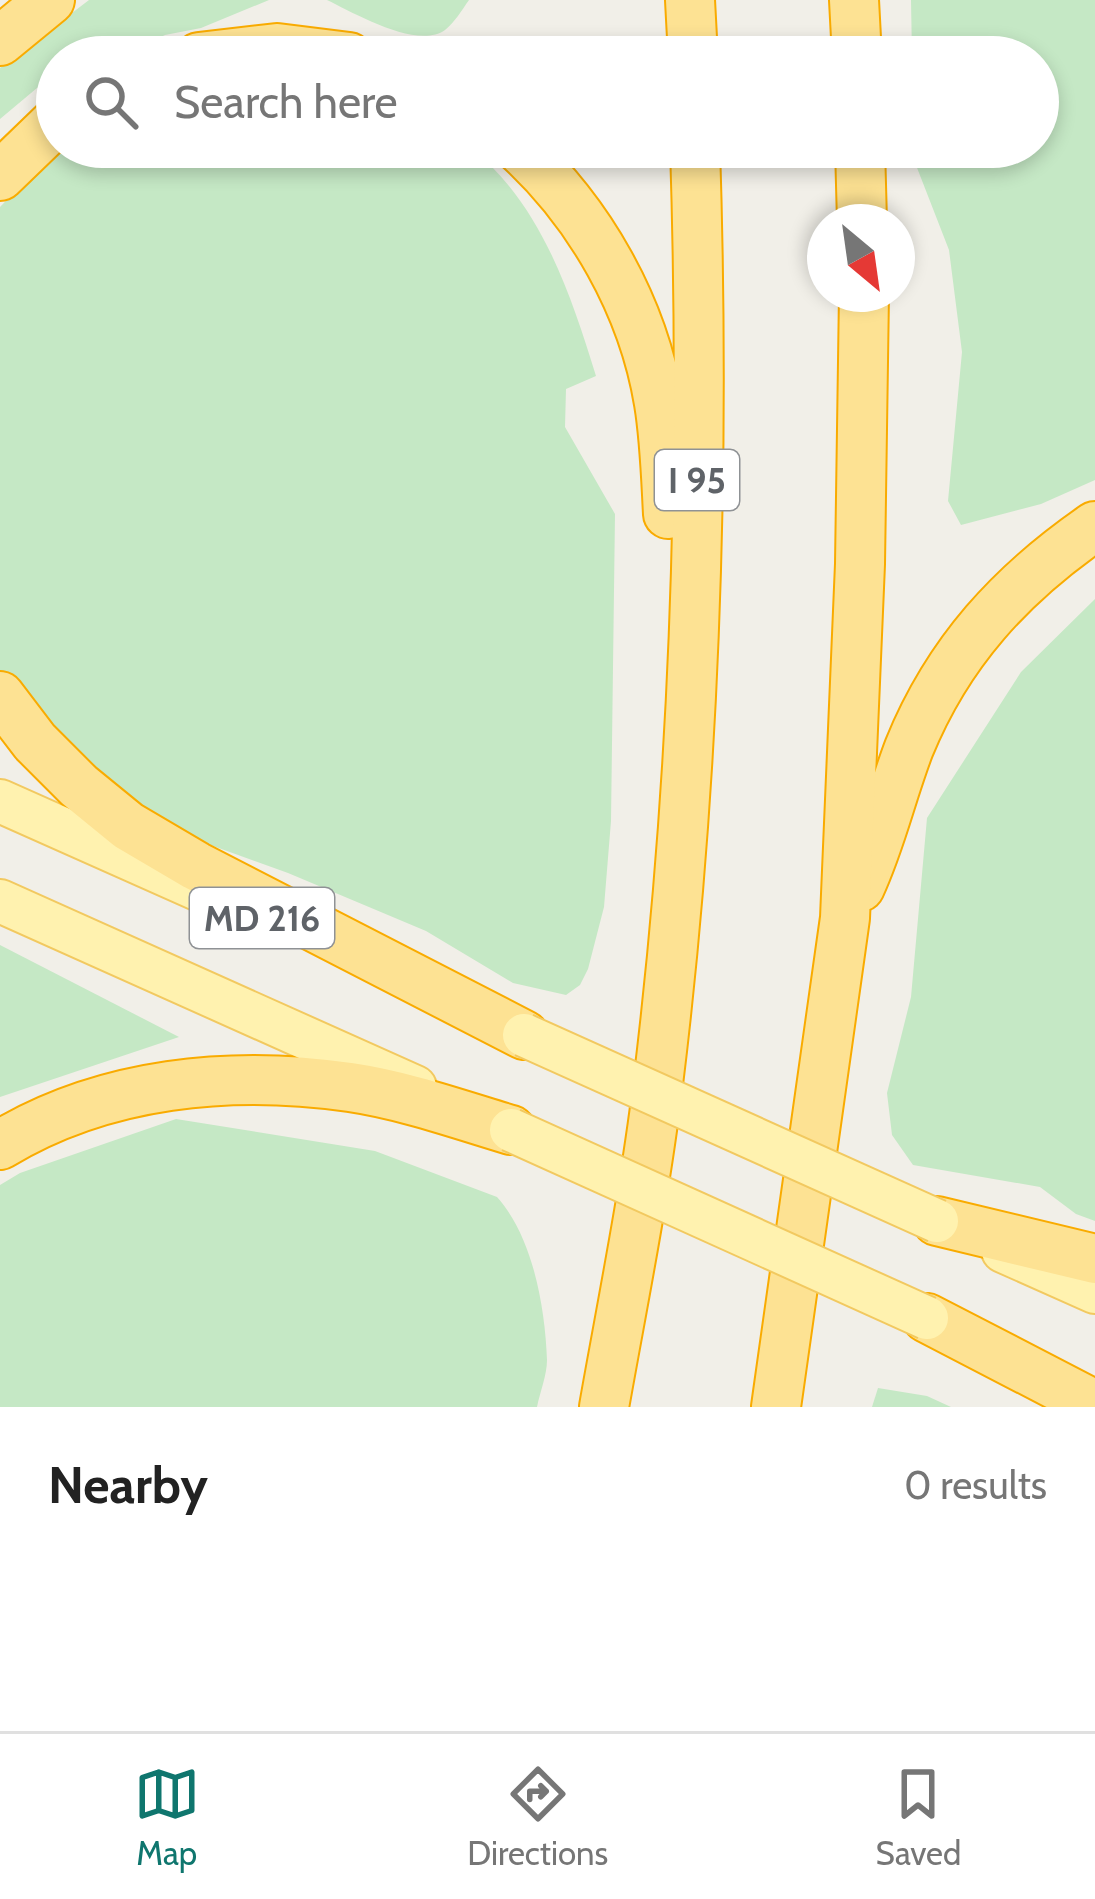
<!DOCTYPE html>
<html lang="en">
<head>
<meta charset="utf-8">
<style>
  :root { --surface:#fff; --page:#f2f2f2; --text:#222; --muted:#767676; --line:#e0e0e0; --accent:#0f766e }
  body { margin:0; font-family:Cabin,sans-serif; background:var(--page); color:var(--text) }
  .compass { position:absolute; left:807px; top:204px; width:108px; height:108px; border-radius:50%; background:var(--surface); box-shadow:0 6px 18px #0003; rotate:151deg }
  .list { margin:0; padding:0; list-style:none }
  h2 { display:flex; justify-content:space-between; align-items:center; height:156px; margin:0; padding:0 48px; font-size:51px }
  h2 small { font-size:39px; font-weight:400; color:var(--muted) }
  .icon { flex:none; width:66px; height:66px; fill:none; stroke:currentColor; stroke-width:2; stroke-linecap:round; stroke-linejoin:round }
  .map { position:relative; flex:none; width:1095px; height:1407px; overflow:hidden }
  .search { position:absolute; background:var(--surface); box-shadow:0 6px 18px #0003; left:36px; right:36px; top:36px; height:132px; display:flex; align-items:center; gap:30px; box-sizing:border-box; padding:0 42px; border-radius:66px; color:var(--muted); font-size:45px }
  .sheet { height:324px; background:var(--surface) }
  nav { display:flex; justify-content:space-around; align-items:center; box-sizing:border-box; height:168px; border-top:3px solid var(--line); background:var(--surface); font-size:33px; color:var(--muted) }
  nav a { display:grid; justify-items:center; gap:6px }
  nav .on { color:var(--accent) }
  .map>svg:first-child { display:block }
  .green { fill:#c5e8c5 }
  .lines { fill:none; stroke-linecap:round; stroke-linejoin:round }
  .primary-casing { stroke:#f2c960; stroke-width:46 }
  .highway-casing { stroke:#f9ab00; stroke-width:52 }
  .primary { stroke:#fff2af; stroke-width:42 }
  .highway { stroke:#fde293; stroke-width:48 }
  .primary-bridge-casing { stroke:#f2c960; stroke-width:46; stroke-linecap:butt }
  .primary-bridge { stroke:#fff2af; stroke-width:42 }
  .labels { text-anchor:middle; stroke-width:10; stroke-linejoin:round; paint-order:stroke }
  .shield { fill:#fff; stroke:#8f9295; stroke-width:3 }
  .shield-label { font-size:36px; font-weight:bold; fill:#5f6368 }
</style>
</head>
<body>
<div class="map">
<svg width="1095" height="1407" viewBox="0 0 1095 1407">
  <rect width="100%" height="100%" fill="#f1efe8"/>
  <!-- green -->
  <g class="green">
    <polygon points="89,0 269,0 201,28 165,35 119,57 57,57 57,81 37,88 0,119 0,68"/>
    <path d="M327,0H469C462,10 454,23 445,30C417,50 354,13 327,0Z"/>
    <polygon points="911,0 1095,0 1095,480 1041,504 961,525 948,501 962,352 949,250 914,160 914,147 1038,147 1038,57 912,57"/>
    <path d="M63,147H470C541,204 570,292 596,376L566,389L565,427L615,514L611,821L604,907L588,969L580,985L566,995L513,983L426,931L288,873L133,817L61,755L0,671V207L51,154Z"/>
    <polygon points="1095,599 1095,1221 1076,1214 1040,1187 913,1165 892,1135 887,1093 911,997 927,818 1021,672"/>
    <polygon points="0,945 179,1037 0,1097"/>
    <path d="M176,1119L375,1151L497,1197C533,1237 545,1307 547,1360C547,1375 540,1392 537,1407H0V1185L20,1173Z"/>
    <polygon points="878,1388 927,1396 951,1407 872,1407"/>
  </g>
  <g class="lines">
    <!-- primary casing -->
    <g class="primary-casing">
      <g id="primary">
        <polyline points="0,801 211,895"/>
        <polyline points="0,901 415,1087"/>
        <polyline points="1003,1251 1095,1292"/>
      </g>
    </g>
    <!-- highway casing -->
    <g class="highway-casing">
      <g id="highway">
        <polyline points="690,0 693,57"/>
        <polyline points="854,0 857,57"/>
        <polyline points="0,41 50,0"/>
        <polyline points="199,57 277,48 349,57"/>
        <path d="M518,147C590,213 643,306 659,403C665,439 666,477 668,514"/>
        <polyline points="860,147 862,222"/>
        <polyline points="0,176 57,121"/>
        <polyline points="0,696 35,742 79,786 128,826 196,866 524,1035"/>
        <path d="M860,887C881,842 891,795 909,748C948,652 1011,584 1095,526"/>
        <path d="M0,1145C104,1082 231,1070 350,1087C404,1095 458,1114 511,1130"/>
        <polyline points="937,1221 1095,1259"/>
        <polyline points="927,1318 1095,1405"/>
        <path d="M604,1407C623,1300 645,1192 658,1084C696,774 705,458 695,147"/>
        <polyline points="776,1407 845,918 860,564 864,294"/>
      </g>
    </g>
    <!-- primary -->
    <use href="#primary" class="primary"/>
    <!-- highway -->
    <use href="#highway" class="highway"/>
    <!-- primary-bridge casing -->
    <g class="primary-bridge-casing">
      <g id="primary-bridge">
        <polyline points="524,1035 937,1221"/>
        <polyline points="511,1130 927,1318"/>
      </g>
    </g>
    <!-- primary-bridge -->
    <use href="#primary-bridge" class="primary-bridge"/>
  </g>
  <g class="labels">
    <!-- shield labels -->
    <g class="shield">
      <rect x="655" y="450" width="84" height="60" rx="9"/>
      <rect x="190" y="888" width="144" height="60" rx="9"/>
    </g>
    <g class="shield-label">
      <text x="697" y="493">I 95</text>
      <text x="262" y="931">MD 216</text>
    </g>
  </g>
</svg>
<svg class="compass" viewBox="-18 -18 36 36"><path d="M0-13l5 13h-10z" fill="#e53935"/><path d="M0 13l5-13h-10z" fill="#767676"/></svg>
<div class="search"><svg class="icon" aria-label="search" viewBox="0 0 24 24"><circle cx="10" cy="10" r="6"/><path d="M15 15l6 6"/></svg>Search here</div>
</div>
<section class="sheet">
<h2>Nearby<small>0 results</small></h2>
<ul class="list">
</ul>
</section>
<nav>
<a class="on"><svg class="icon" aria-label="map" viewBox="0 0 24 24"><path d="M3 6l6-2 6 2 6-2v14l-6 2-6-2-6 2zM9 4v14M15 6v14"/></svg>Map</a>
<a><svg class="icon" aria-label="directions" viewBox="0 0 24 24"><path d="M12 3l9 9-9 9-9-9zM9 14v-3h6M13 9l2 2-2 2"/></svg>Directions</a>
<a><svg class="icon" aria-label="saved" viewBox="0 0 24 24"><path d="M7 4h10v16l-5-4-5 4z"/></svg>Saved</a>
</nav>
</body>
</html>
